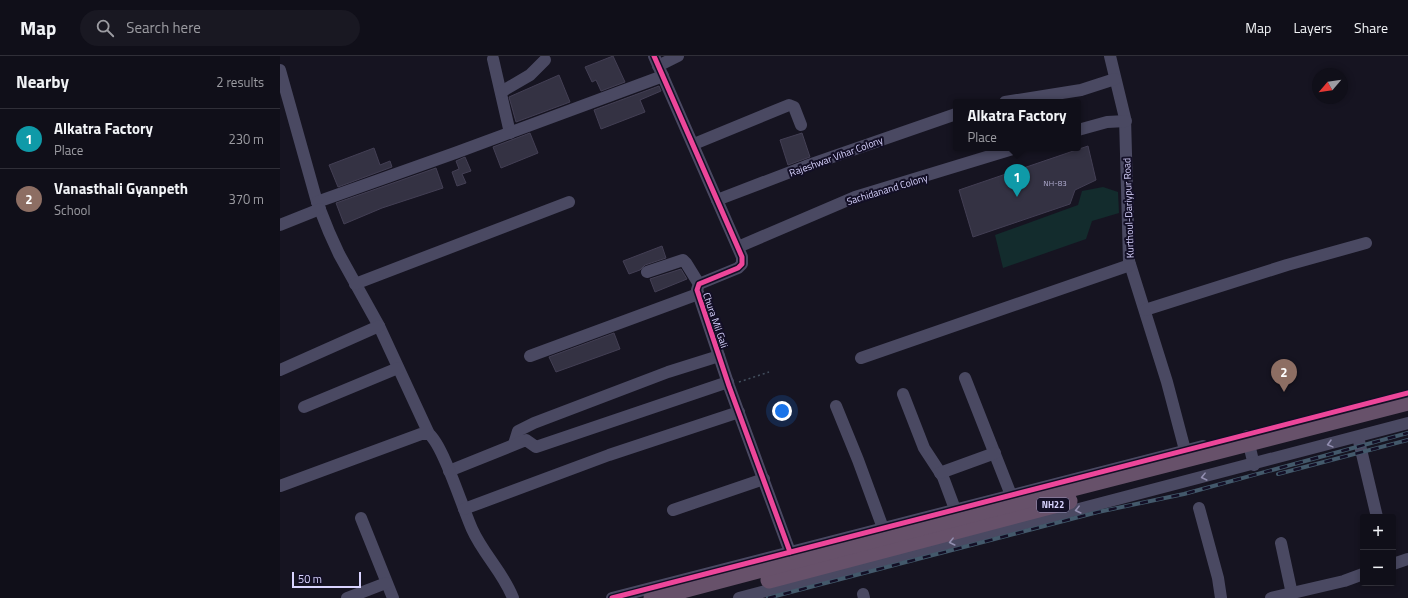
<!DOCTYPE html>
<html lang="en">
<head>
<meta charset="utf-8">
<style>
  :root { --surface:#100f19; --page:#191822; --text:#f1f3f6; --muted:#9c9ca2; --line:#302f38; --accent:#9591b1 }
  body { margin:0; font-family:"Titillium Web",sans-serif; background:var(--page); color:var(--text) }
  .controls { position:absolute; right:12px; bottom:12px; display:grid; overflow:hidden; border-radius:4px; box-shadow:0 2px 6px #0003 }
  .controls button { width:36px; height:36px; display:grid; place-items:center; padding:0; border:0; border-bottom:1px solid var(--line); background:var(--surface); color:var(--text); font:20px sans-serif }
  .compass { position:absolute; left:1032px; top:12px; width:36px; height:36px; border-radius:50%; background:var(--surface); box-shadow:0 2px 6px #0003; rotate:241deg }
  .scale { position:absolute; left:12px; bottom:10px; width:69px; box-sizing:border-box; padding-left:4px; border:2px solid #d9d4ff; border-top:0; font-size:11px; line-height:14px; white-space:nowrap; color:#d9d4ff; -webkit-text-stroke:3px #130f26; paint-order:stroke }
  .you { position:absolute; left:502px; top:355px; width:14px; height:14px; margin:-10px; border:3px solid #fff; border-radius:50%; background:#1a73e8; box-shadow:0 0 0 6px #1a73e833 }
  .badge { display:grid; place-items:center; width:26px; height:26px; border-radius:50%; background:var(--accent); color:#fff; font-size:13px; font-weight:700 }
  .pin { position:absolute; translate:-50% -33px; filter:drop-shadow(0 1px 2px #0008) }
  .pin::after { content:''; position:absolute; top:21px; width:14px; height:12px; background:inherit; clip-path:polygon(0 0,100% 0,50% 100%) }
  .popup { position:absolute; left:673px; top:43px; width:128px; height:52px; box-sizing:border-box; display:grid; place-content:center; border-radius:4px; background:var(--surface); filter:drop-shadow(0 1px 3px #0005); font-size:13px; white-space:nowrap; color:var(--muted) }
  .popup b { font-size:15px; color:var(--text) }
  .popup::after { content:''; position:absolute; left:50%; top:100%; margin-left:-8px; border:8px solid transparent; border-top-color:var(--surface) }
  .list { margin:0; padding:0; list-style:none }
  h2 { display:flex; justify-content:space-between; align-items:center; height:52px; margin:0; padding:0 16px; font-size:17px }
  h2 small { font-size:13px; font-weight:400; color:var(--muted) }
  .list li { display:grid; grid-template-columns:26px 1fr auto; gap:12px; align-items:center; box-sizing:border-box; height:60px; padding:0 16px; border-top:1px solid var(--line) }
  .list b { display:block; font-size:15px; white-space:nowrap }
  .list p { margin:0; font-size:13px; white-space:nowrap; color:var(--muted) }
  .list em { font-size:13px; font-style:normal; color:var(--muted) }
  .icon { flex:none; width:22px; height:22px; fill:none; stroke:currentColor; stroke-width:2; stroke-linecap:round; stroke-linejoin:round }
  .map { position:relative; flex:none; width:1128px; height:542px; overflow:hidden }
  header { display:flex; align-items:center; gap:24px; box-sizing:border-box; height:56px; padding:0 20px; background:var(--surface); border-bottom:1px solid var(--line) }
  header strong { font-size:19px }
  nav { display:flex; gap:22px; margin-inline-start:auto; font-size:14px }
  .search { width:280px; height:36px; background:var(--page); display:flex; align-items:center; gap:10px; box-sizing:border-box; padding:0 14px; border-radius:22px; color:var(--muted); font-size:15px }
  main { display:flex }
  aside { flex:1; background:var(--surface) }
  .map>svg:first-child { display:block }
  .green { fill:#132c2d }
  .building { fill:#343243; stroke:#433f54 }
  .lines { fill:none; stroke-linecap:round; stroke-linejoin:round }
  .path { stroke:#44505f; stroke-width:1.5; stroke-dasharray:2 3; stroke-linecap:butt }
  .minor { stroke:#4a4962; stroke-width:12 }
  .rail-casing { stroke:#43596b; stroke-width:4 }
  .rail { stroke:#130f26; stroke-width:2.5; stroke-dasharray:8; stroke-linecap:butt }
  .highway-bridge { stroke:#67516a; stroke-width:17 }
  .cycleway-casing { stroke:#130f26; stroke-width:8 }
  .cycleway { stroke:#ed469a; stroke-width:5 }
  .oneway { stroke:#928eb0 }
  .labels { text-anchor:middle; stroke-width:4; stroke-linejoin:round; paint-order:stroke }
  .number-label { font-size:8px; fill:#b0acd0 }
  .shield { fill:#130f26; stroke:#9e99be; stroke-width:1 }
  .shield-label { font-size:9px; font-weight:bold; fill:#d9d4ff }
  .street-label { font-size:10px; fill:#d9d4ff; stroke:#130f26 }
</style>
</head>
<body>
<header>
<strong>Map</strong>
<div class="search"><svg class="icon" aria-label="search" viewBox="0 0 24 24"><circle cx="10" cy="10" r="6"/><path d="M15 15l6 6"/></svg>Search here</div>
<nav><a>Map</a><a>Layers</a><a>Share</a></nav>
</header>
<main>
<aside>
<h2>Nearby<small>2 results</small></h2>
<ul class="list">
<li><span class="badge" style="background:#0f9aa8">1</span><div><b>Alkatra Factory</b><p>Place</p></div><em>230 m</em></li>
<li><span class="badge" style="background:#8d6e63">2</span><div><b>Vanasthali Gyanpeth</b><p>School</p></div><em>370 m</em></li>
</ul>
</aside>
<div class="map">
<svg width="1128" height="542" viewBox="0 0 1128 542">
  <rect width="100%" height="100%" fill="#161421"/>
  <!-- green -->
  <polygon class="green" points="823,131 838,136 839,157 812,165 806,183 723,212 715,179 798,149 802,135"/>
  <!-- building -->
  <g class="building">
    <polygon points="333,0 345,26 321,35 316,24 312,26 305,11"/>
    <polygon points="279,19 290,46 236,66 229,41"/>
    <polygon points="379,30 381,35 360,44 365,56 321,73 314,54"/>
    <polygon points="250,77 258,97 221,112 213,91"/>
    <polygon points="522,77 530,101 508,109 500,84"/>
    <polygon points="808,90 816,124 795,134 790,148 693,181 679,134"/>
    <polygon points="94,92 100,109 110,105 112,111 58,131 49,109"/>
    <polygon points="185,101 191,115 182,118 186,127 177,130 172,116 179,113 176,105"/>
    <polygon points="156,112 163,132 102,152 64,168 56,147"/>
    <polygon points="382,190 386,202 365,209 360,214 349,218 343,205"/>
    <polygon points="401,213 407,223 375,236 370,223"/>
    <polygon points="334,277 340,293 276,316 269,301"/>
  </g>
  <g class="lines">
    <!-- path -->
    <polyline class="path" points="459,326 489,316"/>
    <!-- minor -->
    <g class="minor">
      <polyline points="374,0 462,201 462,208 458,212 419,228 417,234 449,330 510,496"/>
      <polyline points="830,0 845,62 849,205 887,326 905,394"/>
      <polyline points="213,3 230,77"/>
      <polyline points="378,10 398,0"/>
      <polyline points="0,14 37,146 49,176 59,198 99,270 149,378"/>
      <polyline points="221,36 250,19 265,4"/>
      <polyline points="725,46 801,34 835,23"/>
      <polyline points="798,74 827,66 846,65"/>
      <polyline points="414,88 509,49 514,51 521,69"/>
      <polyline points="437,144 526,110 676,58"/>
      <polyline points="37,146 175,97 383,20"/>
      <polyline points="0,169 40,153"/>
      <polyline points="458,191 575,141 736,92"/>
      <polyline points="367,216 403,204 406,207 419,228"/>
      <polyline points="75,228 289,146"/>
      <polyline points="865,254 1007,209 1086,187"/>
      <polyline points="250,300 418,238"/>
      <polyline points="581,302 850,209"/>
      <polyline points="0,314 99,270"/>
      <polyline points="685,322 731,439"/>
      <polyline points="623,338 644,392 663,421 675,453"/>
      <polyline points="556,350 578,404 603,472"/>
      <polyline points="24,351 118,312"/>
      <polyline points="967,380 974,409"/>
      <polyline points="1078,381 1097,461"/>
      <polyline points="234,388 238,375 254,367 388,316 439,300"/>
      <polyline points="169,415 246,384 256,391 259,390 448,326"/>
      <polyline points="660,417 715,397"/>
      <path d="M0,430L141,378H149C163,389 183,453 192,473C203,498 223,516 233,542"/>
      <polyline points="919,452 938,522 941,542"/>
      <polyline points="184,453 329,399 459,356"/>
      <polyline points="393,454 484,423"/>
      <polyline points="81,462 113,542"/>
      <polyline points="1001,487 1012,538"/>
      <polyline points="1113,508 1128,503"/>
      <polyline points="583,538 584,542"/>
      <polyline points="67,542 106,527"/>
      <polyline points="332,542 923,390"/>
      <polyline points="459,542 1128,367"/>
      <polyline points="991,542 1064,525 1083,518"/>
    </g>
    <!-- rail casing -->
    <g class="rail-casing">
      <g id="rail">
        <polyline points="998,418 1128,384"/>
        <polyline points="488,542 818,456 904,438 1128,377"/>
      </g>
    </g>
    <!-- rail -->
    <use href="#rail" class="rail"/>
    <!-- highway-bridge -->
    <g class="highway-bridge">
      <polyline points="489,524 789,445"/>
      <polyline points="372,542 695,457 1128,346"/>
    </g>
    <!-- cycleway casing -->
    <g class="cycleway-casing">
      <g id="cycleway">
        <polyline points="374,0 462,201 462,208 458,212 419,228 417,234 449,330 510,496"/>
        <polyline points="332,542 1128,337"/>
      </g>
    </g>
    <!-- cycleway -->
    <use href="#cycleway" class="cycleway"/>
  </g>
  <!-- one-way arrows -->
  <defs><path id="oneway-chevron" d="M-2-3.5L2.5 0L-2 3.5" fill="none" stroke-width="1.6" stroke-linecap="round" stroke-linejoin="round"/></defs>
  <g class="oneway">
    <use href="#oneway-chevron" transform="translate(1050 388) rotate(165)"/>
    <use href="#oneway-chevron" transform="translate(924 421) rotate(166)"/>
    <use href="#oneway-chevron" transform="translate(798 454) rotate(166)"/>
    <use href="#oneway-chevron" transform="translate(672 486) rotate(166)"/>
  </g>
  <g class="labels">
    <!-- number labels -->
    <g class="number-label">
      <text x="775" y="130">NH-83</text>
    </g>
    <!-- shield labels -->
    <rect class="shield" x="757" y="442" width="32" height="14" rx="3"/>
    <g class="shield-label">
      <text x="773" y="452">NH22</text>
    </g>
    <!-- street labels -->
    <g class="street-label">
      <text transform="translate(556 100) rotate(-20)" y="4">Rajeshwar Vihar Colony</text>
      <text transform="translate(607 133) rotate(-17)" y="4">Sachidanand Colony</text>
      <text transform="translate(848 152) rotate(-92)" y="4">Kurthoul-Dariypur Road</text>
      <text transform="translate(436 264) rotate(71)" y="4">Chura Mil Gali</text>
    </g>
  </g>
</svg>
<div class="controls">
<button>+</button>
<button>−</button>
</div>
<svg class="compass" viewBox="-18 -18 36 36"><path d="M0-13l5 13h-10z" fill="#e53935"/><path d="M0 13l5-13h-10z" fill="#9c9ca2"/></svg>
<div class="scale">50 m</div>
<div class="you"></div>
<div class="pin badge" style="left:737px;top:141px;background:#0f9aa8">1</div>
<div class="popup"><b>Alkatra Factory</b>Place</div>
<div class="pin badge" style="left:1004px;top:336px;background:#8d6e63">2</div>
</div>
</main>
</body>
</html>
